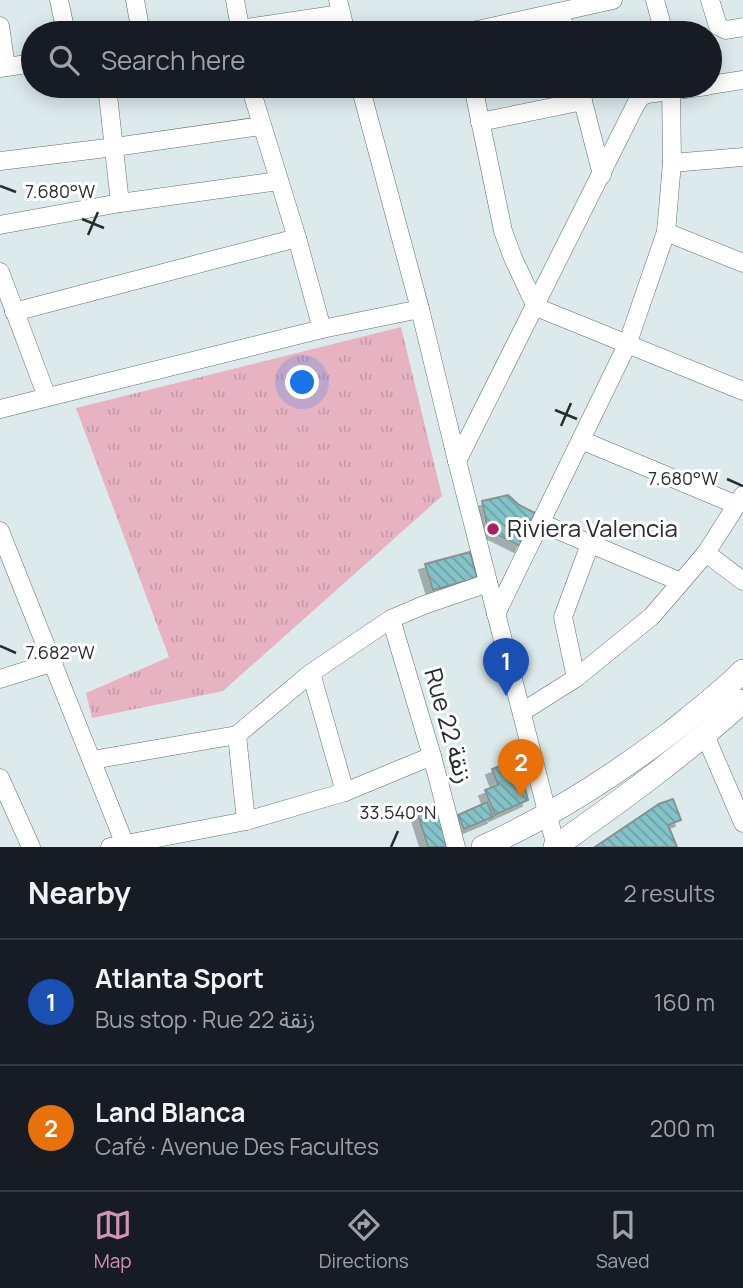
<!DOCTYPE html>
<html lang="en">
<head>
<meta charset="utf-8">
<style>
  :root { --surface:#171b24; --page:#20242c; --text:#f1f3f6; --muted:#9ea1a6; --line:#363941; --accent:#d294b2 }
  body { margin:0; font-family:Manrope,"Noto Sans Arabic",sans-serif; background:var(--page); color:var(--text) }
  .you { position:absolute; left:303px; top:383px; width:24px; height:24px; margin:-18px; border:5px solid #fff; border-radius:50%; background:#1a73e8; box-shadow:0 0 0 10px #1a73e833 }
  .badge { display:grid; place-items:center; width:46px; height:46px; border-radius:50%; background:var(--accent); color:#fff; font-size:23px; font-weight:700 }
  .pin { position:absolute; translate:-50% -58px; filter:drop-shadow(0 2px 4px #0008) }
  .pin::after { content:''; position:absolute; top:37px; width:24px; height:21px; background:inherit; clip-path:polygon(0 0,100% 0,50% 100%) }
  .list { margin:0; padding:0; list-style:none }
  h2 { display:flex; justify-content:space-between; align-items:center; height:91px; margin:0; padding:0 28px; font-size:30px }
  h2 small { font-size:23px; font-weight:400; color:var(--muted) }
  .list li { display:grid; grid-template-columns:46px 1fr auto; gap:21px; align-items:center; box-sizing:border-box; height:126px; padding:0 28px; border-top:2px solid var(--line) }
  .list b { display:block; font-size:26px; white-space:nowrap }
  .list p { margin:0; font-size:23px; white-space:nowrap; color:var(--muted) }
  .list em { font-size:23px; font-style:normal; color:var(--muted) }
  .icon { flex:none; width:38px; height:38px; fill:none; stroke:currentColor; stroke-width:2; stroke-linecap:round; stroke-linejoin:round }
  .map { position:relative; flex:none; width:743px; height:847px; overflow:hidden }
  .search { position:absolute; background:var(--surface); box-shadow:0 4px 18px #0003; left:21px; right:21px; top:21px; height:77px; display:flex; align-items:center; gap:18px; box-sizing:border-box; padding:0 24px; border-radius:38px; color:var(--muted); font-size:26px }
  .sheet { height:343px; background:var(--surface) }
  nav { display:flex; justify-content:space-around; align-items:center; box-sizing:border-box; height:98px; border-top:2px solid var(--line); background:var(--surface); font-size:19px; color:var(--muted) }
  nav a { display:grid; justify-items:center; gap:4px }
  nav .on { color:var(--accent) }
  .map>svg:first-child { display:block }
  .grass { fill:url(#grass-tufts) }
  .building { fill:url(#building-back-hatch); stroke:#869394; stroke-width:2; filter:url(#shadow) }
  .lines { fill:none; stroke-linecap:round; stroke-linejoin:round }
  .minor-casing { stroke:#636f70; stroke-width:19 }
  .major-casing { stroke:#636f70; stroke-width:24 }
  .minor { stroke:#fff; stroke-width:18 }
  .major { stroke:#fff; stroke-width:23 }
  .ticks { fill:none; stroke:#272c2d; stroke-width:2.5 }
  .poi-dot { fill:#ab2060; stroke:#fff; stroke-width:2.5 }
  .labels { text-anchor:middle; stroke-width:6; stroke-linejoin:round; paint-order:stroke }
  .poi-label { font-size:24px; fill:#272c2d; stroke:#fff; text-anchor:start }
  .street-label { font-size:24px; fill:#272c2d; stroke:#fff }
  .ticks-label { font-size:18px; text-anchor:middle; fill:#272c2d; stroke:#fff; stroke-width:6; stroke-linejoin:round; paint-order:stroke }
</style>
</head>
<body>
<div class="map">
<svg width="743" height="847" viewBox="0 0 743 847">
  <defs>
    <pattern id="grass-tufts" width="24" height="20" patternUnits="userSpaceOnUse" patternTransform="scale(1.75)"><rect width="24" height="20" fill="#e7b3c3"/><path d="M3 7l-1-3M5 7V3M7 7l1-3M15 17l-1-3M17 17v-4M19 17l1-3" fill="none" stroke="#c69aa8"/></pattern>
    <pattern id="building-back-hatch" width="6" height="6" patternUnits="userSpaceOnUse" patternTransform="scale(1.75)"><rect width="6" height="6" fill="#84c4c8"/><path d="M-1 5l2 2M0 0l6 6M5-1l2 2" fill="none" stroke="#6c9fa3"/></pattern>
    <filter id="shadow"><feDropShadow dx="-6" dy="6" stdDeviation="0" flood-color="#0004"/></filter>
  </defs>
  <rect width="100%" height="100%" fill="#dceaeb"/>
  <!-- grass -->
  <polygon class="grass" points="401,327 442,496 223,691 92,718 86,693 169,657 76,408"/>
  <!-- building -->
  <g class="building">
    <polygon points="508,495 519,505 535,513 520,546 488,530 482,501"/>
    <polygon points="470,552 477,578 433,590 425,564"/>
    <polygon points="517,759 528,800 495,815 485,790 498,785 492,769"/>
    <polygon points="673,799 681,820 668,825 677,847 595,847 659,804"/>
    <polygon points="487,802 493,817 464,829 458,815"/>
    <polygon points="438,808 447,847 428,847 418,815"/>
  </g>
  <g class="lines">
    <!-- minor casing -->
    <g class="minor-casing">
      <g id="minor">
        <polyline points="59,0 66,33"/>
        <polyline points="135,0 141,33"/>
        <polyline points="235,0 241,33"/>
        <polyline points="338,0 346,33"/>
        <polyline points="655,0 664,33"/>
        <polyline points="710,0 718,26 726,30 743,27"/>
        <polyline points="560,12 566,33"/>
        <polyline points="0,26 6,67"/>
        <polyline points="212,33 341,14"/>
        <polyline points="464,33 613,0"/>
        <polyline points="0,68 33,63"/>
        <polyline points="710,85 743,80"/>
        <polyline points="107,86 120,203"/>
        <polyline points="250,86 297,238 322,329"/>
        <polyline points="360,86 420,309 457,461 556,847"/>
        <polyline points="473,86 503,231 513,258 536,307 743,391"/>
        <polyline points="579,86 602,175"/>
        <polyline points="480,122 583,101"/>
        <polyline points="0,161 115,147 261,126"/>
        <polyline points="672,163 743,157"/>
        <polyline points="0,225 120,203 279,181"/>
        <polyline points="666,232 743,263"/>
        <polyline points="0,272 47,397"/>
        <polyline points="14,312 297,238"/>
        <polyline points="0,409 322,329 420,309"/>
        <polyline points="581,440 737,505"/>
        <polyline points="457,461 636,104 641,97 647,94 707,86"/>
        <polyline points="541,523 681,582"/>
        <polyline points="0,531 126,847"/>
        <polyline points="706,553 743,581"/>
        <polyline points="496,614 627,345 666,232 672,163 671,86"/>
        <polyline points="391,619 432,756 456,847"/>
        <polyline points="311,673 345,792"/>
        <polyline points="576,678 563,617 590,544"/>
        <polyline points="0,679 54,662"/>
        <polyline points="522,712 576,678 652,616 706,553 743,495"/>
        <polyline points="237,735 246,821"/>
        <polyline points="705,735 743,823"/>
        <polyline points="92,760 237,735 311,673 391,619 424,605 488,583"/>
        <polyline points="0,778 31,847"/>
        <polyline points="110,847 246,821 345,792 432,756"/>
      </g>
    </g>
    <!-- major casing -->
    <g class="major-casing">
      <g id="major">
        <path d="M483,847C551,816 611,778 670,733C695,713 720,694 743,671"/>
        <path d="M555,847C620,801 684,755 743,701"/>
      </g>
    </g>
    <!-- minor -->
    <use href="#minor" class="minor"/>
    <!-- major -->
    <use href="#major" class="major"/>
  </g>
  <!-- ticks -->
  <path class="ticks" d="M0,186L16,192M82,219L104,228M88,235L98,212M555,410L577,419M561,426L571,403M727,479L743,486M0,646L16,653M391,847L398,831"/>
  <!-- markers -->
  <circle class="poi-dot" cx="493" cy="529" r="7"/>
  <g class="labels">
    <!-- poi labels -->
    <g class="poi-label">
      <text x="507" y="537">Riviera Valencia</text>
    </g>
    <!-- street labels -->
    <g class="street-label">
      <text transform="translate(448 726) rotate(74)" y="8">Rue 22 زنقة</text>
    </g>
  </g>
  <g class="ticks-label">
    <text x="60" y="198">7.680°W</text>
    <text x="683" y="485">7.680°W</text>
    <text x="60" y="659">7.682°W</text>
    <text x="398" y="819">33.540°N</text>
  </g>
</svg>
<div class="you"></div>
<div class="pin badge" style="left:506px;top:696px;background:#1a4fb4">1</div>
<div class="pin badge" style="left:521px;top:797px;background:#e8710a">2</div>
<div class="search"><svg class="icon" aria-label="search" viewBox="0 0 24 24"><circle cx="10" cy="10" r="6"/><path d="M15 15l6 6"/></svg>Search here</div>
</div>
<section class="sheet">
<h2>Nearby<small>2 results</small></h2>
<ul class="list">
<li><span class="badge" style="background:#1a4fb4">1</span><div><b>Atlanta Sport</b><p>Bus stop · Rue 22 زنقة</p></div><em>160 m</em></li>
<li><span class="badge" style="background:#e8710a">2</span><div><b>Land Blanca</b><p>Café · Avenue Des Facultes</p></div><em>200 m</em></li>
</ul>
</section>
<nav>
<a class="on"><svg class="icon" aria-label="map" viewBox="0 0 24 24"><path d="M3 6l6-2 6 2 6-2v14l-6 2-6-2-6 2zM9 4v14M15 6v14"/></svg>Map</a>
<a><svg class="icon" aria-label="directions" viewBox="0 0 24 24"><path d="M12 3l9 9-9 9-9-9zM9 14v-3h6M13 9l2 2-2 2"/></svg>Directions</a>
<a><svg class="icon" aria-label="saved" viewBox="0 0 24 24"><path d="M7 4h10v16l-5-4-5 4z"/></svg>Saved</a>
</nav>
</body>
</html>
